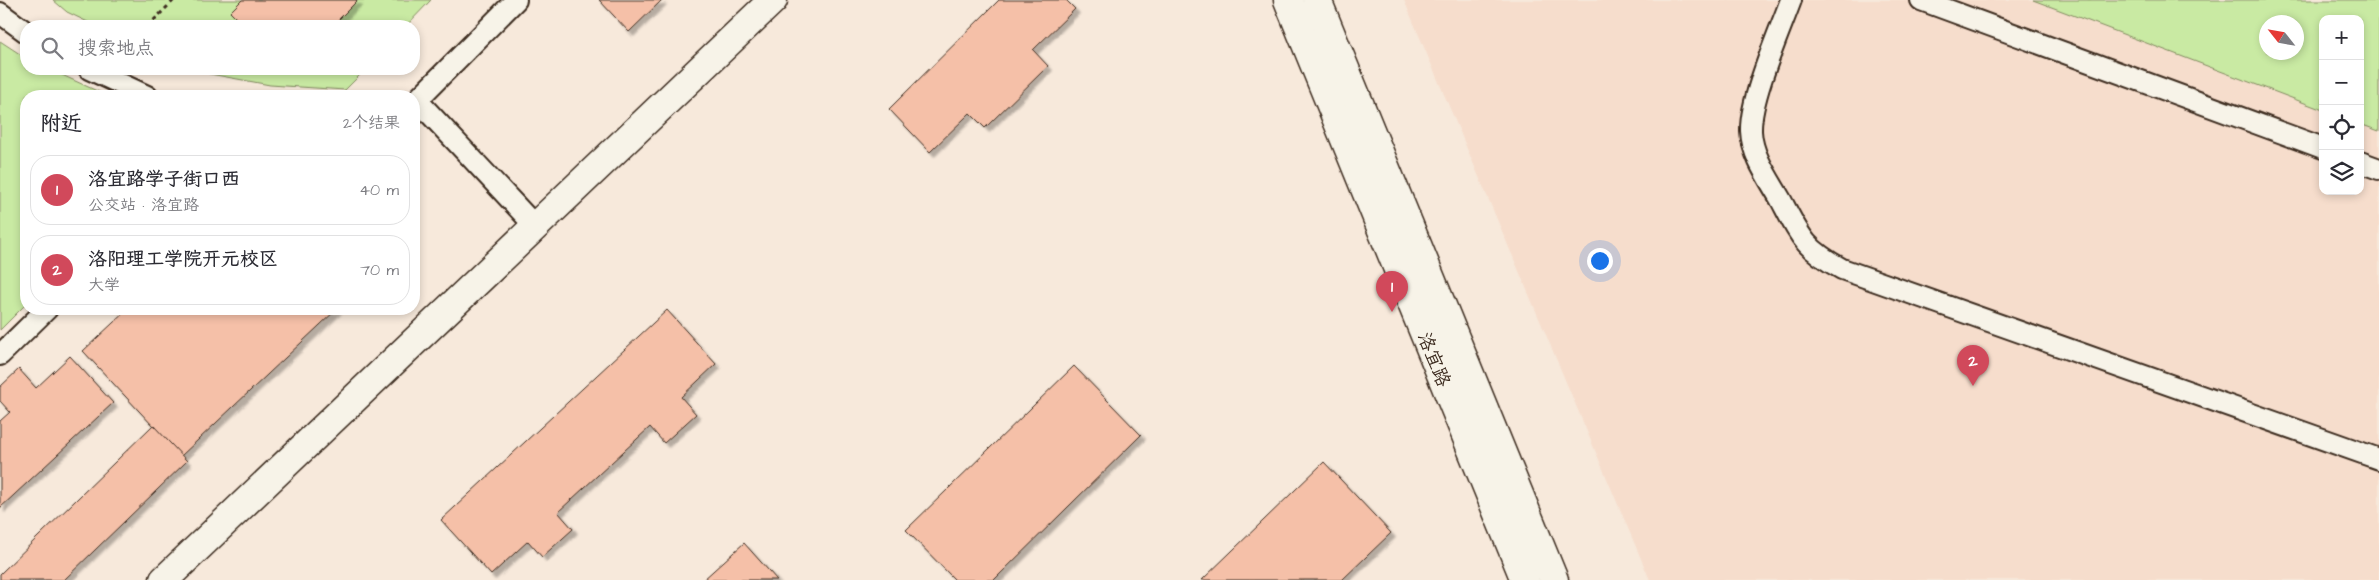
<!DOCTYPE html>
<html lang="zh">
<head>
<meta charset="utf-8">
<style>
  :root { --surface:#fff; --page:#f2f2f3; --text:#2b2b33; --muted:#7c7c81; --line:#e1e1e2; --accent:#d1495b }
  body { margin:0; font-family:"Architects Daughter","LXGW WenKai TC",sans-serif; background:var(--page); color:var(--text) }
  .controls { position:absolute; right:15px; top:15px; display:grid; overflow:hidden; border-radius:10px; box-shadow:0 2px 8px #0003 }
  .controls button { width:45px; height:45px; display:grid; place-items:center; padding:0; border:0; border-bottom:1px solid var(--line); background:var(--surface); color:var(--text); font:25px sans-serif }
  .compass { position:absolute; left:2259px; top:15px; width:45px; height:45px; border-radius:50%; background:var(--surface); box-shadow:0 2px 8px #0003; rotate:301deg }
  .you { position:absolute; left:1599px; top:260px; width:18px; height:18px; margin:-12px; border:4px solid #fff; border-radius:50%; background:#1a73e8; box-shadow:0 0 0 8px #1a73e833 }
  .badge { display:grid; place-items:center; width:32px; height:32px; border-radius:50%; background:var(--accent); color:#fff; font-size:16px; font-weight:700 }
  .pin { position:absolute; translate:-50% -41px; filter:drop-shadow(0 1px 2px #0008) }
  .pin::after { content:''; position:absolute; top:26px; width:18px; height:15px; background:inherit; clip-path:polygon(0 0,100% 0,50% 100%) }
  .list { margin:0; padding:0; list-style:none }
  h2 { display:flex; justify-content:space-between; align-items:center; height:65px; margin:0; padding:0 20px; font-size:21px }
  h2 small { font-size:16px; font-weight:400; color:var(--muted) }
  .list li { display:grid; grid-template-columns:32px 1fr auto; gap:15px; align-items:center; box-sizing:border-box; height:70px; margin:0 10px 10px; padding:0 10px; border:1px solid var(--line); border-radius:20px }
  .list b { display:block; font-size:19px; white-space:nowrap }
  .list p { margin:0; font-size:16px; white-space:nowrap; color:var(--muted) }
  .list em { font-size:16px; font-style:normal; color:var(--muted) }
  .icon { flex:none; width:28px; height:28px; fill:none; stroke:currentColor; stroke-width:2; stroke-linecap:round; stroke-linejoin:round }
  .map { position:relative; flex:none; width:2379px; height:580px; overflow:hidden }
  .search { position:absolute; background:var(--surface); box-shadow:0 2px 8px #0003; left:20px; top:20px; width:400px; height:55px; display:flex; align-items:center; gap:12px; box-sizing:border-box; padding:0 18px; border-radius:20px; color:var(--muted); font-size:19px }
  .panel { position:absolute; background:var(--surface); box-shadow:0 2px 8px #0003; left:20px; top:90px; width:400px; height:225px; border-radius:20px }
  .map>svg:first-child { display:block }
  .built { fill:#f6ddcc; fill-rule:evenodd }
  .green { fill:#c9eaa3; stroke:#828a60; fill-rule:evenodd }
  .building { fill:#f5c0a8; stroke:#3b2a1e; filter:url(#shadow) }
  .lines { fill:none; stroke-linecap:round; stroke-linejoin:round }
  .service-casing { stroke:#3b2a1e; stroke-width:24 }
  .minor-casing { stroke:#3b2a1e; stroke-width:31 }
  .tertiary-casing { stroke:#3b2a1e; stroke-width:31 }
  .path { stroke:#3b2a1e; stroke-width:3; stroke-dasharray:4 4; stroke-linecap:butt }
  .service { stroke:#f7f3e8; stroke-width:20 }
  .minor { stroke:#f7f3e8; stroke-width:28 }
  .tertiary { stroke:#f7f3e8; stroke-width:28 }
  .labels { text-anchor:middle; stroke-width:4.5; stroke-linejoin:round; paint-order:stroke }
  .street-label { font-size:19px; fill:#3b2a1e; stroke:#f7f3e8 }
</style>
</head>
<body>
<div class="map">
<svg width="2379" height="580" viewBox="0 0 2379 580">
  <defs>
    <filter id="shadow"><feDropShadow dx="4.5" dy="4.5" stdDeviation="1" flood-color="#0004"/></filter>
  </defs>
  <rect width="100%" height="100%" fill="#f7e9db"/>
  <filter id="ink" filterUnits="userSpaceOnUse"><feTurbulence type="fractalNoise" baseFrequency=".02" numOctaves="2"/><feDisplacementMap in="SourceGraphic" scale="10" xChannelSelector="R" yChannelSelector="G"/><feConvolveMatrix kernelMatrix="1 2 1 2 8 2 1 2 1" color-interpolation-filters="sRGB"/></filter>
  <g filter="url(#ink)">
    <!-- built -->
    <path class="built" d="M1404,0H2379V580H1650ZM2323,19H2360V191H2323ZM2266,22H2296V52H2266Z"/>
    <!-- green -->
    <g class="green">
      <polygon points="53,0 431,0 406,26 96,26 67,12"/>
      <path d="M2033,0H2379V131L2360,124V19H2323V110ZM2266,22H2296V52H2266Z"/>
      <polygon points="0,41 26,58 26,69 49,69 108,96 26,96 26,304 0,330"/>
      <polygon points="183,69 366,69 345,90 270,85"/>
    </g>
    <!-- building -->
    <g class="building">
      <polygon points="242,0 358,0 332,26 244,26 230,12"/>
      <polygon points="599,0 662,0 629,32"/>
      <polygon points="999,0 1066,0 1075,9 1033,50 1048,66 985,128 970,113 930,152 889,109"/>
      <polygon points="128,309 337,309 181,456 83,351"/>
      <polygon points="667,310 716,364 681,397 696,414 664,443 650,427 558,512 573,529 542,557 528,541 491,575 441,520"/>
      <polygon points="70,356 113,403 0,508 0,421 10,412 0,401 0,387 19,369 36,388"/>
      <polygon points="1074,366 1141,435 994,580 955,580 906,530"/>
      <polygon points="153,425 187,461 64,580 0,580 0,574"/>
      <polygon points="1324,462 1391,533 1342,580 1202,580"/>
      <polygon points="744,543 777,580 703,580"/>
    </g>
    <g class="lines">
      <!-- service casing -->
      <g class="service-casing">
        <g id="service">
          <path d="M1791,0C1779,33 1750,98 1751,131C1752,156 1769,179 1781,200C1801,238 1804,248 1842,269L2379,459"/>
          <polyline points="1921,0 2323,148"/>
          <polyline points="0,13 26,32"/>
          <polyline points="89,69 147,96"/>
          <polyline points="417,100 516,0"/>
          <polyline points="414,102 417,100 535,226"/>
          <polyline points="2360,162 2379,169"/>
          <polyline points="0,355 47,309"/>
        </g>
      </g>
      <!-- minor casing -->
      <g class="minor-casing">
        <polyline id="minor" points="164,580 773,0"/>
      </g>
      <!-- tertiary casing -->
      <g class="tertiary-casing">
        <g id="tertiary">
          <polyline points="1288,0 1525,580"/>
          <polyline points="1317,0 1554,580"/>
        </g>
      </g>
      <!-- path -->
      <polyline class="path" points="148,26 174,0"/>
      <!-- service -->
      <use href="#service" class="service"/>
      <!-- minor -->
      <use href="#minor" class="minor"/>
      <!-- tertiary -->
      <use href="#tertiary" class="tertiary"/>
    </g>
  </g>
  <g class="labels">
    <!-- street labels -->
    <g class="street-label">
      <text transform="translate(1435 359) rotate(68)" y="7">洛宜路</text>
    </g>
  </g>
</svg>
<div class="controls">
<button>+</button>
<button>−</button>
<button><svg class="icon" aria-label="locate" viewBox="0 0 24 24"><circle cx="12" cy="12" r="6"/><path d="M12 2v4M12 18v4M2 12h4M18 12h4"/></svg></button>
<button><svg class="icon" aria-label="layers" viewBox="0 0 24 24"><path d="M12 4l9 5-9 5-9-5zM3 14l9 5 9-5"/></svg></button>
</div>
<svg class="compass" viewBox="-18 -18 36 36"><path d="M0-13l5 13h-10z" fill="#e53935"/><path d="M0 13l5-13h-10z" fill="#7c7c81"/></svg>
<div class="you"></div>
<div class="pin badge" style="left:1392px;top:312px">1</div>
<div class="pin badge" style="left:1973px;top:386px">2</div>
<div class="search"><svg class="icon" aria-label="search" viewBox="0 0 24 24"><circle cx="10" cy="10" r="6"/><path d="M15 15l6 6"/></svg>搜索地点</div>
<section class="panel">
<h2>附近<small>2个结果</small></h2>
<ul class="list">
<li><span class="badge">1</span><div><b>洛宜路学子街口西</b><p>公交站 · 洛宜路</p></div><em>40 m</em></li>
<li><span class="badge">2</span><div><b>洛阳理工学院开元校区</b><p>大学</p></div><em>70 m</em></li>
</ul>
</section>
</div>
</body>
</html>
